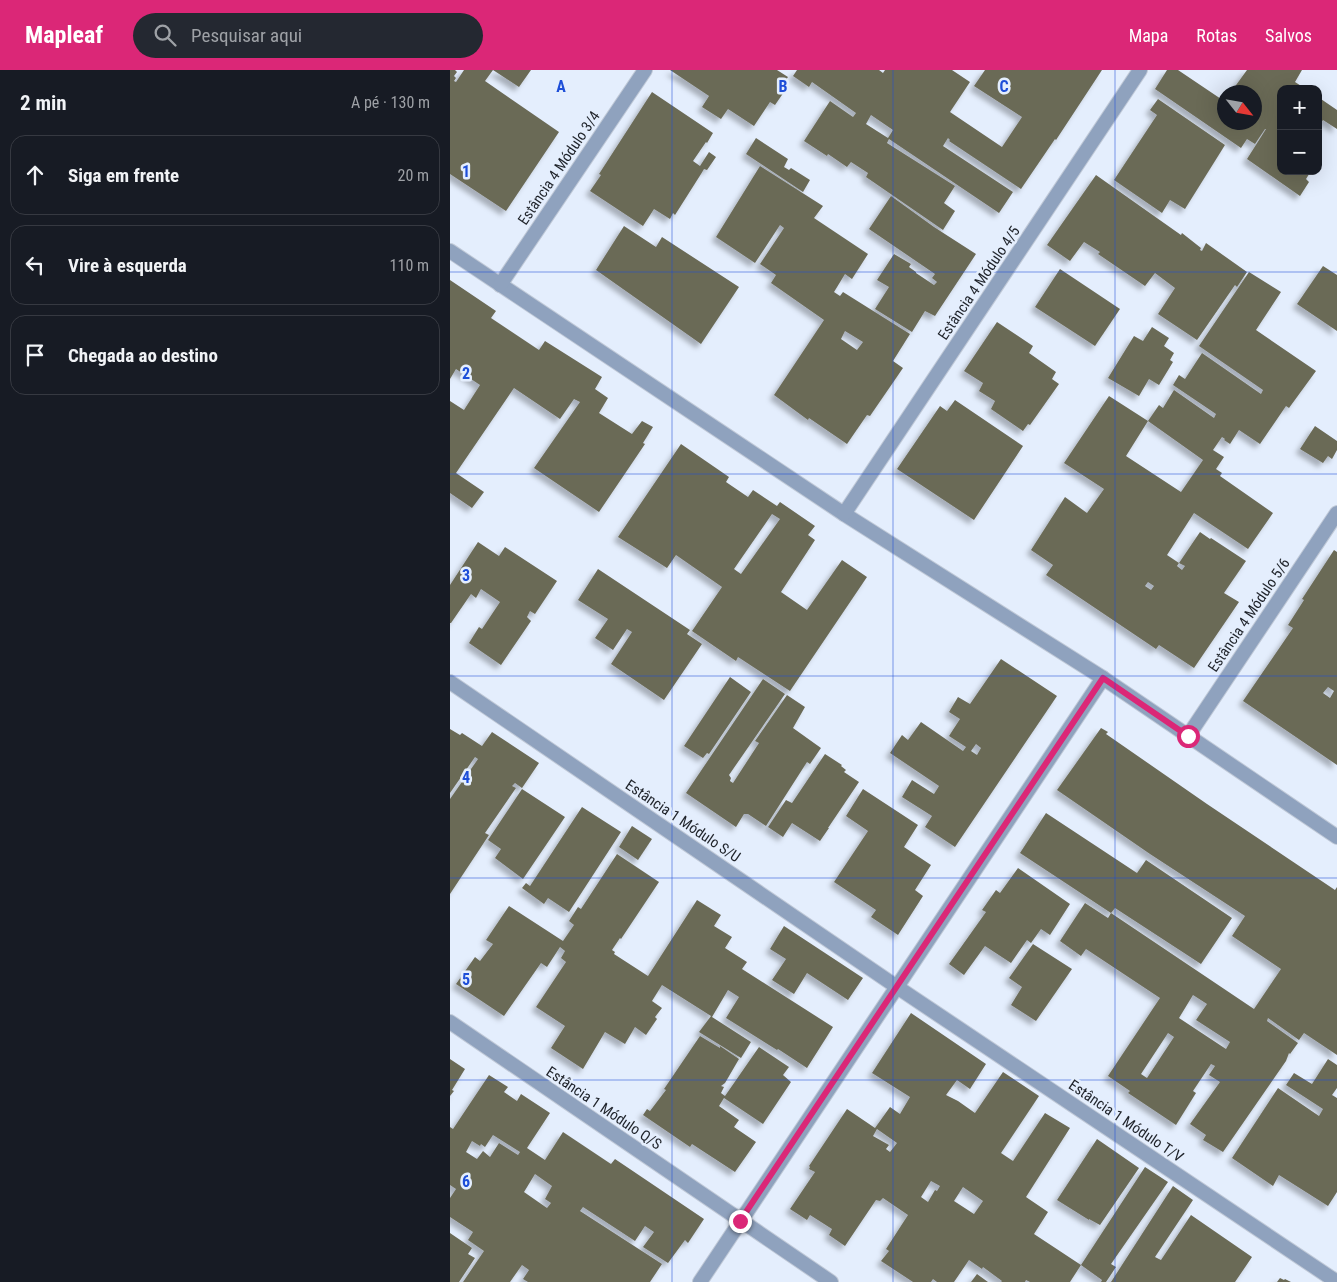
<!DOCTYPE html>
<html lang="pt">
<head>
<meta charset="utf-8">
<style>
  :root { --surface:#171b24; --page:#242831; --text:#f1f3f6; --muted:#9ea1a6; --line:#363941; --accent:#db2777 }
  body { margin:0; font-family:"Roboto Condensed",sans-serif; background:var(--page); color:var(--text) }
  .controls { position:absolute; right:15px; top:15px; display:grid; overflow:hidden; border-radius:10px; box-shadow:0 5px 20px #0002 }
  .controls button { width:45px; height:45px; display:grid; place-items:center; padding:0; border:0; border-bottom:1px solid var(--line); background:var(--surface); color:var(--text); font:25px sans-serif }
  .compass { position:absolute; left:767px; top:15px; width:45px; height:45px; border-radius:50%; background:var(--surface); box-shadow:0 5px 20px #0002; rotate:121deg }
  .stop { position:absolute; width:15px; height:15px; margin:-11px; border:4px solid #db2777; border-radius:50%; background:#fff }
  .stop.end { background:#db2777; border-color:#fff; box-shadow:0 1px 5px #0008 }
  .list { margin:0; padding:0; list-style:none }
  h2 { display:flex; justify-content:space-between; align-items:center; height:65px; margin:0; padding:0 20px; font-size:21px }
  h2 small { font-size:16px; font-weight:400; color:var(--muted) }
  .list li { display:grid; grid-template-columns:32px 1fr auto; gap:15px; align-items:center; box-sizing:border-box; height:80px; margin:0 10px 10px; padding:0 10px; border:1px solid var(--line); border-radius:15px }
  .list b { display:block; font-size:19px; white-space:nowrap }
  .list em { font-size:16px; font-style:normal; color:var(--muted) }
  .icon { flex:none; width:28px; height:28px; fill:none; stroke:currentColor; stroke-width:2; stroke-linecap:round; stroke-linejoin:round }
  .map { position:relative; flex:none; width:887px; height:1212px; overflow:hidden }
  header { display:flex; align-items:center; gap:30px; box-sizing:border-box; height:70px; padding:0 25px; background:var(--accent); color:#fff }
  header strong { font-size:24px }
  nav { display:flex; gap:28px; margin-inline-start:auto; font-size:18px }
  .search { width:350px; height:45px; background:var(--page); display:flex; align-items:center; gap:12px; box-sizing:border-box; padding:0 18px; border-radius:28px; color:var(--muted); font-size:19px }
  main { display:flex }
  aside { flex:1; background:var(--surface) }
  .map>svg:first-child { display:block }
  .building { fill:#6b6a57; fill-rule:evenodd; filter:url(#shadow) }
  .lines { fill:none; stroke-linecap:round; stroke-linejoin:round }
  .minor-casing { stroke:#c0c9d7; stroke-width:16 }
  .minor { stroke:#8fa2be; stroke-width:14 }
  .route { stroke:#db2777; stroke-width:6 }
  .grid { fill:none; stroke:#1d4ed8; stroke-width:1; stroke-opacity:0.55 }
  .labels { text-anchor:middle; stroke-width:5; stroke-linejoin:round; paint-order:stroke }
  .street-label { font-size:15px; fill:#1e2229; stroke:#e4eefd }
  .grid-label { font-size:16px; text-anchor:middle; font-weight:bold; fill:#1d4ed8; stroke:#e4eefd; stroke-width:5; stroke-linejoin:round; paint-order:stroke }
</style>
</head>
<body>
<header>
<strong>Mapleaf</strong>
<div class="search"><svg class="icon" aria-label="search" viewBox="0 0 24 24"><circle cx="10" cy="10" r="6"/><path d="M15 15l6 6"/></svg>Pesquisar aqui</div>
<nav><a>Mapa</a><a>Rotas</a><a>Salvos</a></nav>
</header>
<main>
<aside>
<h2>2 min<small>A pé · 130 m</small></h2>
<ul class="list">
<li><svg class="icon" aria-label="ahead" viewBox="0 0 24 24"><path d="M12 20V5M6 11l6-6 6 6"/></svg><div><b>Siga em frente</b></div><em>20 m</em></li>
<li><svg class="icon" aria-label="left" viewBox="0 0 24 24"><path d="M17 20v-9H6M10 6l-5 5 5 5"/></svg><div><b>Vire à esquerda</b></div><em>110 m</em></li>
<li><svg class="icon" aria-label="arrive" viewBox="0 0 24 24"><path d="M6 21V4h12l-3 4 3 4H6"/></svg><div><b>Chegada ao destino</b></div></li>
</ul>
</aside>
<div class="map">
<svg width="887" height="1212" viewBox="0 0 887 1212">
  <defs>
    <filter id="shadow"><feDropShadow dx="-4.5" dy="4.5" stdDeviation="2.5" flood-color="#0004"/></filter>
  </defs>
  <rect width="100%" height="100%" fill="#e4eefd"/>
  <!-- building -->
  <g class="building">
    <polygon points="0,0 5,0 7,2 4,6 6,8 4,11 6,12 14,0 81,0 69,17 43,0 35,11 109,62 56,141 0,104"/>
    <polygon points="220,0 327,0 338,7 330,19 334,22 325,35 320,32 304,56 278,39 271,49 252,37 259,26"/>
    <path d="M347,0H429L433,3L435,0H502L520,12L500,42L552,77L572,47L524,16L535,0H652L606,70L605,69L571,119L499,71L500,70L498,68L493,76L563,122L549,143L439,69L437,73L505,116L494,133L505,141L493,160L416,107L418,103L401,92L397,97L378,84L377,86L354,71L380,31L403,47L406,43L362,12L359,17L343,6ZM421,45L443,60L438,68L416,54Z"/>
    <polygon points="717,0 728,0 774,31 774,52 804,52 804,22 781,22 797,0 852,0 845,12 856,19 831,19 831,101 861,101 856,109 859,112 850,126 797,89 816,59 815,59 805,74 797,69 791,78 705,19"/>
    <polygon points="202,22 263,63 257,73 256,72 243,91 250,96 259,82 266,87 257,100 254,99 251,104 225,145 223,143 220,149 204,139 193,156 140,121 151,105 149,104"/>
    <polygon points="868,27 887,40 887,59 873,50 868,57"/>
    <polygon points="708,29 775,75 735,139 720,130 712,143 664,110 707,45 700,40"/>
    <polygon points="306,68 338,89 334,97 339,100 341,98 360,110 353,122 296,84"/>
    <path d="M310,96L373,136L364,148L418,184L402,209L395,204L384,222L390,226L393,222L460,264L443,291L453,298L420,346L417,345L397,374L359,348L358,350L324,325L374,250L321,213L326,205L310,194L334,158L330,155L305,193L266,167ZM395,261L413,272L407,280L391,269Z"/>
    <polygon points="646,105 731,165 732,163 751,178 750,180 752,181 756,173 797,202 787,217 785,215 747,270 708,244 725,218 705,203 695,216 648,184 650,182 634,172 620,191 597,175"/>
    <polygon points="441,126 484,157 526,184 485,246 475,241 462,262 425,239 439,217 427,210 444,184 461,194 459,197 466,202 466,203 484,215 487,212 482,208 485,204 419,159"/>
    <polygon points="174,156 206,177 212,167 289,217 251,274 146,200"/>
    <polygon points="873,196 887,205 887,261 847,234"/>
    <polygon points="610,199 670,239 645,276 585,237"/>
    <path d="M799,202L831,222L806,260L866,301L839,338L836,336L810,374L789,360L780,374L774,370L775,369L772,367L763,380L774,387L766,399L772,403L770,406L823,443L798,479L744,443L717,485L729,493L727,496L732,500L735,496L729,493L750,462L760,469L761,468L796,491L774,523L789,532L744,598L709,575L706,579L596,505L603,495L581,480L615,427L637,443L654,419L614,393L659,326L698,351L676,386L731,422L753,390L698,351L709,335L713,338L724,320L764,348L766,344L723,315L729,305L735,309L752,283L811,324L813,320L749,276ZM698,512L704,516L701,520L695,516Z"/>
    <polygon points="0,210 46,241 41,248 89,280 95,271 152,307 145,319 158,328 149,343 182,364 192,351 203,357 193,373 195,374 149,442 84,398 130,332 124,329 110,349 64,318 6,403 34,422 22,438 0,423 0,331 14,340 30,315 6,299 0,309"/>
    <polygon points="547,252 583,276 579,283 606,302 602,309 609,314 580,355 578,354 573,361 541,339 545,331 529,321 533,313 514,301"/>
    <polygon points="702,257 719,268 714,276 724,283 720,290 723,292 709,315 699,309 689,326 658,308 684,266 693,271"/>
    <polygon points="505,330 573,376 524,450 447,399 490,336 497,341"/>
    <polygon points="865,356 887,371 887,380 882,389 878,386 873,393 850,379"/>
    <path d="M231,374L279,407L276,412L298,427L303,420L327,436L330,432L365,456L358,465L365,470L331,522L357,540L392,490L417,507L340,621L288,587L286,591L242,561L272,517L226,485L217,498L168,467ZM322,444L330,449L291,504L284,499Z"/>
    <polygon points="28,472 49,486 55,477 107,511 85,544 80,541 77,547 81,551 51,595 19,573 29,557 32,559 50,532 31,519 26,528 21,524 1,553 0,553 0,515"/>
    <path d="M884,480L887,482V695L793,631L843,558L838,555L854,530L852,529ZM878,617L884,621L880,628L873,623Z"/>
    <polygon points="148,499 240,560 237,564 252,574 214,630 161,594 182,562 177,559 163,580 145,568 158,549 128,530"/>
    <path d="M551,589L607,626L505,777L475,757L482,746L452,727L462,710L484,724L489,716L440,683L452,665L458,670L471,652L513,681L516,677L499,666L510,649L499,642L508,627L520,634ZM526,674L531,678L527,685L521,681Z"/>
    <polygon points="280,607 301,622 259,684 257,683 253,688 234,676"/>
    <polygon points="313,609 335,624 279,705 281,708 280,711 283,713 309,673 305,671 337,625 355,637 343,658 371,678 360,694 357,692 316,756 298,744 294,744 286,757 236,723"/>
    <path d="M651,658L658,662L656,664L757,734L885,820L887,817V985L854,963L849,970L818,948L817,951L848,973L840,984L839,983L836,991L773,1082L753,1070L756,1065L740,1054L770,1012L759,1005L765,996L761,994L743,1021L746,1023L726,1055L678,1023L680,1021L658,1006L710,928L636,879L631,886L610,871L635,833L658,848L661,843L804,939L831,899L782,866L795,846L700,784L607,720ZM743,925L757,934L746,950L780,972L776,979L729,948ZM718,963L724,967L697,1008L691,1004Z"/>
    <polygon points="0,659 10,665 12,663 32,676 42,662 89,693 72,718 65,713 62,716 66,718 35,763 39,765 0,824 0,729 28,689 25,687 0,723"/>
    <polygon points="375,684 392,695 391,696 396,700 394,702 409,712 378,758 379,758 370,771 342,753 333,767 318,757 336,730 342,733"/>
    <polygon points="72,719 115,747 73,809 45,788 51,779 38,770"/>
    <polygon points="413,719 468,755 454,777 481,795 465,820 473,826 448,865 421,847 426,840 384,812 418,761 396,746"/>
    <polygon points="132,737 171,762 119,842 98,828 94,834 72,818 76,813 80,816"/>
    <polygon points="596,743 687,803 696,790 782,848 751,894 665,838 661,843 570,783"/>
    <polygon points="182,756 202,769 188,790 169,777"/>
    <polygon points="167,784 209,812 171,869 170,868 162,880 165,882 164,884 198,906 247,830 271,845 264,856 282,867 275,878 297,892 292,899 383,957 357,998 328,979 327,980 276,948 289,927 278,920 262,947 301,972 291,988 249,962 261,946 212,915 202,931 212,938 205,947 207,949 196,965 185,957 175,974 155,962 133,999 101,978 115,956 86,937 116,892 111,888 115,881 110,877 97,897 91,893 54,946 6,914 25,887 30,891 43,874 36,870 59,836 113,871 124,855 119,851 128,837 131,839"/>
    <polygon points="568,798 620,834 600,865 591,859 581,873 577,870 561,893 535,876 514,905 499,894 536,842 532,840 546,820 550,823"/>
    <polygon points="334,856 413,908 398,930 357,903 344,924 322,910 336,889 320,879"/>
    <polygon points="583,874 622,899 586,951 561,935 572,917 559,908"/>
    <path d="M461,943L536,994L520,1019L507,1010L496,1025L508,1031L525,1043L553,1002L589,1026L551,1083L563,1091L595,1043L620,1058L576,1127L598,1142L584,1164L631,1195L620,1212H580L576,1210L575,1212H551L552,1211L533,1197L532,1199L519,1190L504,1212H487L483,1209L481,1212H463L431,1191L439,1181L436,1179L458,1145L433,1128L430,1131L426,1130L395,1176L379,1165L382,1159L360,1145L357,1150L340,1139L365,1102L359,1099L360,1097L359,1096L397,1039L425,1058L440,1037L450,1044L460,1027L422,1003ZM427,1059L447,1073L440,1082L436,1079L439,1075L423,1066ZM481,1111L490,1116L487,1121L485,1120L478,1132L471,1127ZM513,1117L533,1131L524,1144L504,1131Z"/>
    <polygon points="250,966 270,978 270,976 289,989 275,1013 271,1016 274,1017 271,1023 275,1026 309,977 339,997 333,1005 341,1012 313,1054 274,1028 269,1036 289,1050 284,1057 306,1072 285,1102 242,1074 240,1077 193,1045 197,1039 200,1041 216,1020 214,1019"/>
    <polygon points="0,989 15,999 2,1020 4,1021 0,1026"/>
    <polygon points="878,989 887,995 887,1018 882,1025 887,1028 887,1122 878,1136 829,1105 823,1116 782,1088 828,1018 869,1046 873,1039 836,1015 844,1003 862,1014"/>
    <path d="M39,1005L58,1017L54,1022L67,1031L71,1024L100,1043L77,1078L95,1090L113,1062L161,1094L165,1089L254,1149L238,1173L235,1170L218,1193L193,1177L204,1162L195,1156L185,1171L133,1137L130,1141L212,1194L200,1212H78L73,1209L79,1200L72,1195L60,1212H13L34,1181L18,1170L23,1162L0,1147V1128L6,1119L0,1115V1057L3,1059ZM43,1065L70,1082L68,1085L49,1073L40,1087L33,1081L27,1089L16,1082L22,1071L30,1076L31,1074L35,1077ZM85,1104L102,1116L95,1129L101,1133L97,1138L74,1122Z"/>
    <polygon points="647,1069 689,1098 650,1155 639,1149 639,1150 607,1130"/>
    <polygon points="695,1097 718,1112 661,1194 666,1197 656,1212 651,1212 652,1210 631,1195"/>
    <polygon points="723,1116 743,1130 705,1187 711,1190 741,1145 802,1187 800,1190 785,1212 661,1212"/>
    <polygon points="0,1163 22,1178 18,1184 25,1188 9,1212 0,1212"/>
    <polygon points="527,1204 538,1212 521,1212"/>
    <polygon points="830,1208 834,1210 835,1209 841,1212 827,1212"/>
  </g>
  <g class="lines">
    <!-- minor casing -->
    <g class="minor-casing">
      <g id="minor">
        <polyline points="0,181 394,444 653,608 887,767"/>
        <polyline points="50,215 195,0"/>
        <polyline points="394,444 690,0"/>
        <polyline points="0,612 447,917 887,1212"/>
        <polyline points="738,666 887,443"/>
        <polyline points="0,952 381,1212"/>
        <polyline points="250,1212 653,608"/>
      </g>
    </g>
    <!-- minor -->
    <use href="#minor" class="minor"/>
  </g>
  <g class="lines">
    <!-- route -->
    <polyline class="route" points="290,1151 653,608 738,666"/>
  </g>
  <!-- grid -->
  <path class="grid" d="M222,0V1212M443,0V1212M665,0V1212M0,202H887M0,404H887M0,606H887M0,808H887M0,1010H887"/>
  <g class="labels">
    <!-- street labels -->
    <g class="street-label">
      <text transform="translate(109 98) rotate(-56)" y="5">Estância 4 Módulo 3/4</text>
      <text transform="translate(529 213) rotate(-56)" y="5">Estância 4 Módulo 4/5</text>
      <text transform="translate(799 545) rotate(-56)" y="5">Estância 4 Módulo 5/6</text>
      <text transform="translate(233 751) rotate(34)" y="5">Estância 1 Módulo S/U</text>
      <text transform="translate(154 1038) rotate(34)" y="5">Estância 1 Módulo Q/S</text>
      <text transform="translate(676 1051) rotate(34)" y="5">Estância 1 Módulo T/V</text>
    </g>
  </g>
  <g class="grid-label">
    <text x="111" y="22">A</text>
    <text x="333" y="22">B</text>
    <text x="554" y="22">C</text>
    <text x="16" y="107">1</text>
    <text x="16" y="309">2</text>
    <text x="16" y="511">3</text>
    <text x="16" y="713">4</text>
    <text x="16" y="915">5</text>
    <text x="16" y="1117">6</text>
  </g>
</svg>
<div class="controls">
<button>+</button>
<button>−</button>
</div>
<svg class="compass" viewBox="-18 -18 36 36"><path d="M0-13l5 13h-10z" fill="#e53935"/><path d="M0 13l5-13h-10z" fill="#9ea1a6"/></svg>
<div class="stop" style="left:738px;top:666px"></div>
<div class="stop end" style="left:290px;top:1151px"></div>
</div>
</main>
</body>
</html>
